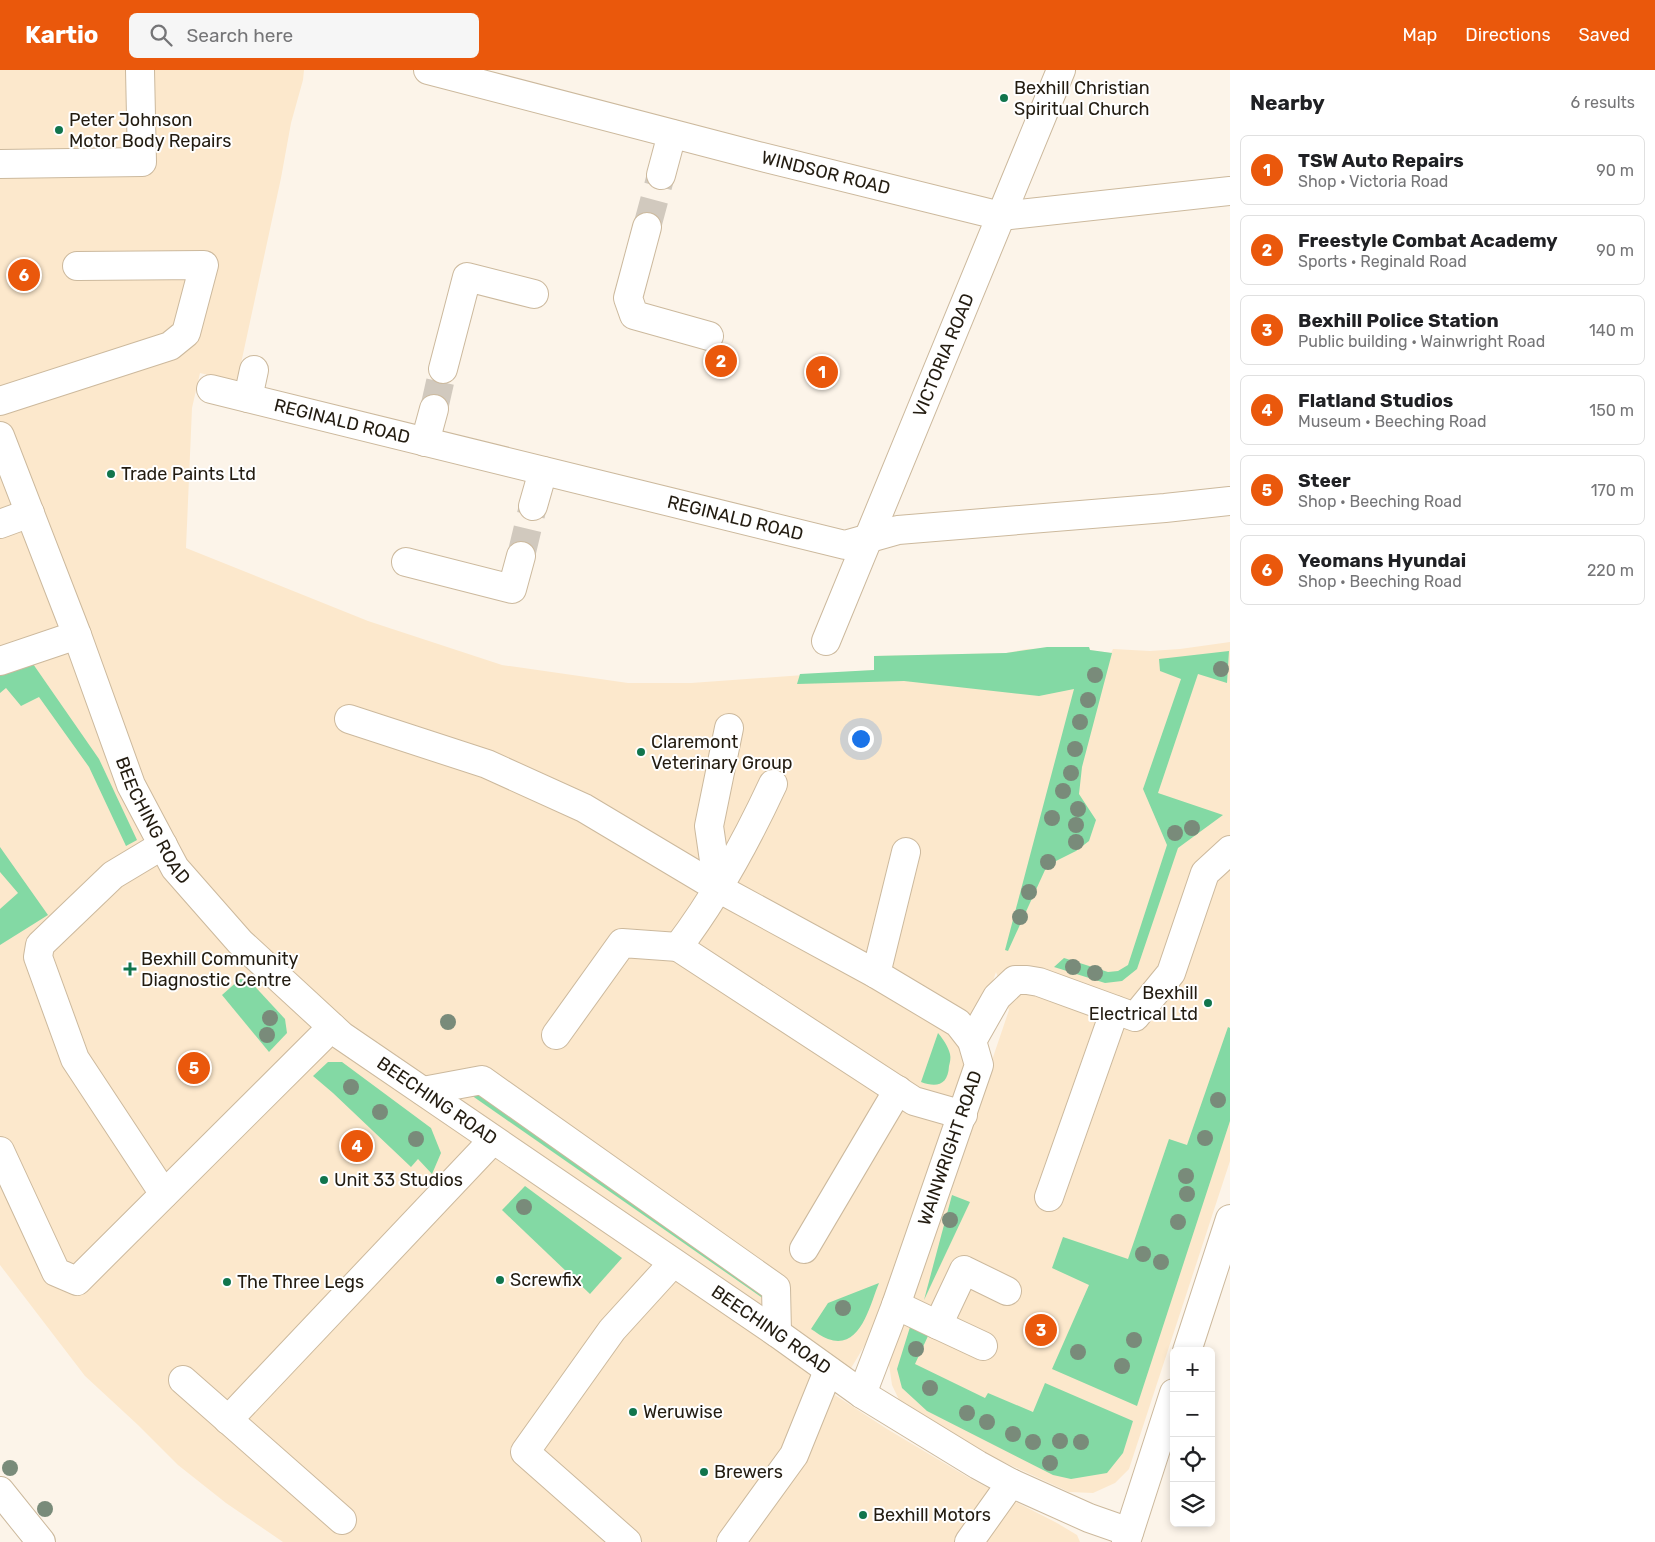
<!DOCTYPE html>
<html lang="en">
<head>
<meta charset="utf-8">
<style>
  :root { --surface:#fff; --page:#f6f6f6; --text:#202124; --muted:#757577; --line:#e0e0e0; --accent:#ea580c }
  body { margin:0; font-family:Rubik,sans-serif; background:var(--page); color:var(--text) }
  .controls { position:absolute; right:15px; bottom:15px; display:grid; overflow:hidden; border-radius:8px; box-shadow:0 2px 8px #0003 }
  .controls button { width:45px; height:45px; display:grid; place-items:center; padding:0; border:0; border-bottom:1px solid var(--line); background:var(--surface); color:var(--text); font:25px sans-serif }
  .you { position:absolute; left:860px; top:668px; width:18px; height:18px; margin:-12px; border:4px solid #fff; border-radius:50%; background:#1a73e8; box-shadow:0 0 0 8px #1a73e833 }
  .badge { display:grid; place-items:center; width:32px; height:32px; border-radius:50%; background:var(--accent); color:#fff; font-size:16px; font-weight:700 }
  .pin { position:absolute; translate:-50% -50%; border:2px solid #fff; box-shadow:0 1px 5px #0006 }
  .list { margin:0; padding:0; list-style:none }
  h2 { display:flex; justify-content:space-between; align-items:center; height:65px; margin:0; padding:0 20px; font-size:21px }
  h2 small { font-size:16px; font-weight:400; color:var(--muted) }
  .list li { display:grid; grid-template-columns:32px 1fr auto; gap:15px; align-items:center; box-sizing:border-box; height:70px; margin:0 10px 10px; padding:0 10px; border:1px solid var(--line); border-radius:8px }
  .list b { display:block; font-size:19px; white-space:nowrap }
  .list p { margin:0; font-size:16px; white-space:nowrap; color:var(--muted) }
  .list em { font-size:16px; font-style:normal; color:var(--muted) }
  .icon { flex:none; width:28px; height:28px; fill:none; stroke:currentColor; stroke-width:2; stroke-linecap:round; stroke-linejoin:round }
  .map { position:relative; flex:none; width:1230px; height:1472px; overflow:hidden }
  header { display:flex; align-items:center; gap:30px; box-sizing:border-box; height:70px; padding:0 25px; background:var(--accent); color:#fff }
  header strong { font-size:24px }
  nav { display:flex; gap:28px; margin-inline-start:auto; font-size:18px }
  .search { width:350px; height:45px; background:var(--page); display:flex; align-items:center; gap:12px; box-sizing:border-box; padding:0 18px; border-radius:8px; color:var(--muted); font-size:19px }
  main { display:flex }
  aside { flex:1; background:var(--surface) }
  .map>svg:first-child { display:block }
  .built { fill:#fce8cc }
  .grass { fill:#83d9a4 }
  .lines { fill:none; stroke-linecap:round; stroke-linejoin:round }
  .minor-tunnel { stroke:#d1c9be; stroke-width:28; stroke-dasharray:28 14; stroke-linecap:butt }
  .minor-casing { stroke:#ccb99d; stroke-width:30 }
  .major-casing { stroke:#ccb99d; stroke-width:30 }
  .minor { stroke:#fff; stroke-width:28 }
  .major { stroke:#fff; stroke-width:28 }
  .tree { fill:#798b7a }
  .poi-dot { fill:#11754d; stroke:#fff; stroke-width:2 }
  .labels { text-anchor:middle; stroke-width:4; stroke-linejoin:round; paint-order:stroke }
  .poi-label { font-size:18px; fill:#231c11; stroke:#fff; text-anchor:start }
  .street-label { font-size:18px; fill:#231c11; stroke:#fff }
</style>
</head>
<body>
<header>
<strong>Kartio</strong>
<div class="search"><svg class="icon" aria-label="search" viewBox="0 0 24 24"><circle cx="10" cy="10" r="6"/><path d="M15 15l6 6"/></svg>Search here</div>
<nav><a>Map</a><a>Directions</a><a>Saved</a></nav>
</header>
<main>
<div class="map">
<svg width="1230" height="1472" viewBox="0 0 1230 1472">
  <rect width="100%" height="100%" fill="#fcf4e9"/>
  <!-- built -->
  <polygon class="built" points="0,0 304,0 303,10 291,53 281,108 237,312 200,303 192,338 186,478 368,551 502,595 628,613 691,613 874,600 874,586 1006,583 1027,579 1089,577 1090,580 1111,583 1113,579 1150,581 1180,579 1230,572 1230,1091 1129,1399 1115,1413 1093,1423 1069,1422 986,1384 901,1334 892,1315 889,1294 1009,940 996,902 875,1258 835,1325 887,1359 971,1409 1057,1453 1077,1465 1080,1472 283,1472 226,1433 178,1395 138,1355 85,1306 0,1195"/>
  <!-- grass -->
  <g class="grass">
    <polygon points="1047,577 1089,577 1090,580 1112,583 1082,697 1079,724 1096,750 1089,771 1076,781 1054,792 1045,800 1008,881 1005,880 1074,619 1039,626 904,611 797,614 800,604 874,600 874,586 1006,583"/>
    <polygon points="1229,581 1227,613 1198,604 1158,723 1223,745 1178,778 1137,899 1122,911 1105,913 1054,897 1064,888 1108,902 1118,901 1128,895 1167,775 1143,719 1181,609 1160,601 1159,589"/>
    <polygon points="31,591 99,689 137,770 126,776 89,697 39,627 21,636 6,618 0,623 0,602"/>
    <polygon points="0,777 48,845 0,875 0,839 18,823 0,802"/>
    <polygon points="240,909 249,910 285,949 287,963 269,982 222,925"/>
    <polygon points="1228,957 1230,958 1230,1051 1137,1336 1052,1299 1089,1215 1052,1198 1063,1167 1128,1189 1169,1069 1187,1075"/>
    <path d="M938,963C943,969 948,976 950,984C951,988 950,992 949,996C948,1015 937,1018 921,1012Z"/>
    <polygon points="328,992 342,992 431,1058 441,1083 432,1104 418,1089 411,1097 333,1023 313,1006"/>
    <polygon points="471,1025 482,1025 764,1220 767,1231"/>
    <polygon points="525,1116 622,1188 590,1224 502,1140"/>
    <polygon points="952,1125 970,1132 924,1230"/>
    <path d="M879,1213C870,1234 861,1281 828,1269C822,1267 816,1262 811,1259L828,1233Z"/>
    <polygon points="910,1257 928,1266 915,1294 985,1328 988,1323 1033,1342 1045,1313 1133,1351 1123,1383 1107,1403 1071,1409 1053,1405 927,1341 902,1318 897,1299"/>
  </g>
  <g class="lines">
    <!-- minor-tunnel -->
    <g class="minor-tunnel">
      <polyline points="647,157 661,105"/>
      <polyline points="434,339 443,299"/>
      <polyline points="521,486 533,436"/>
    </g>
    <!-- minor casing -->
    <g class="minor-casing">
      <g id="minor">
        <path id="s1" d="M428,0L758,86L1001,146L1230,121"/>
        <polyline points="0,94 142,92 140,0"/>
        <polyline points="661,105 672,64"/>
        <polyline points="647,157 628,228 634,245 709,266"/>
        <polyline points="443,299 467,207 534,224"/>
        <path id="s2" d="M211,319L845,475L898,460L1165,438L1230,431"/>
        <polyline points="248,328 254,300"/>
        <polyline points="0,331 170,276 186,263 204,195 77,196"/>
        <path id="s3" d="M0,366L77,565L131,715L175,798L240,872L342,966L777,1263L862,1324L978,1395L1011,1413L1089,1448L1129,1462"/>
        <polyline points="425,372 434,339"/>
        <polyline points="533,436 543,401"/>
        <polyline points="0,454 30,443"/>
        <polyline points="406,492 512,519 521,486"/>
        <path id="s4" d="M826,571L1061,0"/>
        <polyline points="0,591 77,565"/>
        <polyline points="349,649 487,694 584,738 718,818 876,904 958,953 972,971 979,995 896,1235 862,1324"/>
        <path d="M773,714C746,772 717,826 678,877L914,1031L963,1045"/>
        <polyline points="163,775 113,805 40,875 38,887 75,989 164,1124"/>
        <polyline points="718,818 709,756 729,658"/>
        <polyline points="876,904 906,782"/>
        <polyline points="556,965 622,873 678,877"/>
        <polyline points="972,971 997,927 1015,910 1027,910 1039,912 1135,947 1171,903 1205,803 1230,780"/>
        <polyline points="423,1021 482,1010 776,1218 777,1263"/>
        <polyline points="0,1081 56,1202 77,1211 332,957"/>
        <polyline points="1049,1127 1115,940"/>
        <polyline points="804,1179 898,1020"/>
        <polyline points="896,1235 938,1255 964,1200 1007,1221"/>
        <polyline points="938,1255 983,1276"/>
        <polyline points="183,1310 342,1450"/>
        <polyline points="228,1350 493,1070"/>
        <polyline points="0,1421 41,1472"/>
        <polyline points="627,1472 525,1382 612,1260 673,1193"/>
        <polyline points="731,1472 794,1385 828,1301"/>
        <polyline points="969,1472 1011,1413"/>
      </g>
    </g>
    <!-- major casing -->
    <g class="major-casing">
      <g id="major">
        <polyline points="1187,1281 1230,1149"/>
        <polyline points="1126,1472 1174,1323"/>
      </g>
    </g>
    <!-- minor -->
    <use href="#minor" class="minor"/>
    <!-- major -->
    <use href="#major" class="major"/>
  </g>
  <!-- trees -->
  <g class="tree">
    <circle cx="1221" cy="599" r="8"/>
    <circle cx="1095" cy="605" r="8"/>
    <circle cx="1088" cy="630" r="8"/>
    <circle cx="1080" cy="652" r="8"/>
    <circle cx="1075" cy="679" r="8"/>
    <circle cx="1071" cy="703" r="8"/>
    <circle cx="1063" cy="721" r="8"/>
    <circle cx="1078" cy="739" r="8"/>
    <circle cx="1052" cy="748" r="8"/>
    <circle cx="1076" cy="755" r="8"/>
    <circle cx="1192" cy="758" r="8"/>
    <circle cx="1175" cy="763" r="8"/>
    <circle cx="1076" cy="772" r="8"/>
    <circle cx="1048" cy="792" r="8"/>
    <circle cx="1029" cy="822" r="8"/>
    <circle cx="1020" cy="847" r="8"/>
    <circle cx="1073" cy="897" r="8"/>
    <circle cx="1095" cy="903" r="8"/>
    <circle cx="270" cy="948" r="8"/>
    <circle cx="448" cy="952" r="8"/>
    <circle cx="267" cy="965" r="8"/>
    <circle cx="351" cy="1017" r="8"/>
    <circle cx="1218" cy="1030" r="8"/>
    <circle cx="380" cy="1042" r="8"/>
    <circle cx="1205" cy="1068" r="8"/>
    <circle cx="416" cy="1069" r="8"/>
    <circle cx="1186" cy="1106" r="8"/>
    <circle cx="1187" cy="1124" r="8"/>
    <circle cx="524" cy="1137" r="8"/>
    <circle cx="950" cy="1150" r="8"/>
    <circle cx="1178" cy="1152" r="8"/>
    <circle cx="1143" cy="1184" r="8"/>
    <circle cx="1161" cy="1192" r="8"/>
    <circle cx="843" cy="1238" r="8"/>
    <circle cx="1134" cy="1270" r="8"/>
    <circle cx="916" cy="1279" r="8"/>
    <circle cx="1078" cy="1282" r="8"/>
    <circle cx="1122" cy="1296" r="8"/>
    <circle cx="930" cy="1318" r="8"/>
    <circle cx="967" cy="1343" r="8"/>
    <circle cx="987" cy="1352" r="8"/>
    <circle cx="1013" cy="1364" r="8"/>
    <circle cx="1060" cy="1371" r="8"/>
    <circle cx="1033" cy="1372" r="8"/>
    <circle cx="1081" cy="1372" r="8"/>
    <circle cx="1050" cy="1393" r="8"/>
    <circle cx="10" cy="1398" r="8"/>
    <circle cx="45" cy="1439" r="8"/>
  </g>
  <!-- markers -->
  <g class="poi-dot">
    <circle cx="1004" cy="28" r="5"/>
    <circle cx="59" cy="60" r="5"/>
    <circle cx="111" cy="404" r="5"/>
    <circle cx="641" cy="682" r="5"/>
    <path d="M127.5 891.5h5v5h5v5h-5v5h-5v-5h-5v-5h5z"/>
    <circle cx="1208" cy="933" r="5"/>
    <circle cx="324" cy="1110" r="5"/>
    <circle cx="500" cy="1210" r="5"/>
    <circle cx="227" cy="1212" r="5"/>
    <circle cx="633" cy="1342" r="5"/>
    <circle cx="704" cy="1402" r="5"/>
    <circle cx="863" cy="1445" r="5"/>
  </g>
  <g class="labels">
    <!-- poi labels -->
    <g class="poi-label">
      <text x="1014" y="24">Bexhill Christian<tspan x="1014" dy="21">Spiritual Church</tspan></text>
      <text x="69" y="56">Peter Johnson<tspan x="69" dy="21">Motor Body Repairs</tspan></text>
      <text x="121" y="410">Trade Paints Ltd</text>
      <text x="651" y="678">Claremont<tspan x="651" dy="21">Veterinary Group</tspan></text>
      <text x="141" y="895">Bexhill Community<tspan x="141" dy="21">Diagnostic Centre</tspan></text>
      <text x="1198" y="929" text-anchor="end">Bexhill<tspan x="1198" dy="21">Electrical Ltd</tspan></text>
      <text x="334" y="1116">Unit 33 Studios</text>
      <text x="510" y="1216">Screwfix</text>
      <text x="237" y="1218">The Three Legs</text>
      <text x="643" y="1348">Weruwise</text>
      <text x="714" y="1408">Brewers</text>
      <text x="873" y="1451">Bexhill Motors</text>
    </g>
    <!-- street labels -->
    <g class="street-label">
      <text dy="6" stroke="none"><textPath href="#s1" startOffset="411">WINDSOR ROAD</textPath></text>
      <text dy="6" stroke="none"><textPath href="#s4" startOffset="309">VICTORIA ROAD</textPath></text>
      <text dy="6" stroke="none"><textPath href="#s2" startOffset="135">REGINALD ROAD</textPath></text>
      <text dy="6" stroke="none"><textPath href="#s2" startOffset="540">REGINALD ROAD</textPath></text>
      <text dy="6" stroke="none"><textPath href="#s3" startOffset="414">BEECHING ROAD</textPath></text>
      <text dy="6" stroke="none"><textPath href="#s3" startOffset="819">BEECHING ROAD</textPath></text>
      <text transform="translate(950 1078) rotate(-71)" y="6">WAINWRIGHT ROAD</text>
      <text dy="6" stroke="none"><textPath href="#s3" startOffset="1224">BEECHING ROAD</textPath></text>
    </g>
  </g>
</svg>
<div class="controls">
<button>+</button>
<button>−</button>
<button><svg class="icon" aria-label="locate" viewBox="0 0 24 24"><circle cx="12" cy="12" r="6"/><path d="M12 2v4M12 18v4M2 12h4M18 12h4"/></svg></button>
<button><svg class="icon" aria-label="layers" viewBox="0 0 24 24"><path d="M12 4l9 5-9 5-9-5zM3 14l9 5 9-5"/></svg></button>
</div>
<div class="you"></div>
<div class="pin badge" style="left:822px;top:302px">1</div>
<div class="pin badge" style="left:721px;top:291px">2</div>
<div class="pin badge" style="left:1041px;top:1260px">3</div>
<div class="pin badge" style="left:357px;top:1076px">4</div>
<div class="pin badge" style="left:194px;top:998px">5</div>
<div class="pin badge" style="left:24px;top:205px">6</div>
</div>
<aside>
<h2>Nearby<small>6 results</small></h2>
<ul class="list">
<li><span class="badge">1</span><div><b>TSW Auto Repairs</b><p>Shop · Victoria Road</p></div><em>90 m</em></li>
<li><span class="badge">2</span><div><b>Freestyle Combat Academy</b><p>Sports · Reginald Road</p></div><em>90 m</em></li>
<li><span class="badge">3</span><div><b>Bexhill Police Station</b><p>Public building · Wainwright Road</p></div><em>140 m</em></li>
<li><span class="badge">4</span><div><b>Flatland Studios</b><p>Museum · Beeching Road</p></div><em>150 m</em></li>
<li><span class="badge">5</span><div><b>Steer</b><p>Shop · Beeching Road</p></div><em>170 m</em></li>
<li><span class="badge">6</span><div><b>Yeomans Hyundai</b><p>Shop · Beeching Road</p></div><em>220 m</em></li>
</ul>
</aside>
</main>
</body>
</html>
